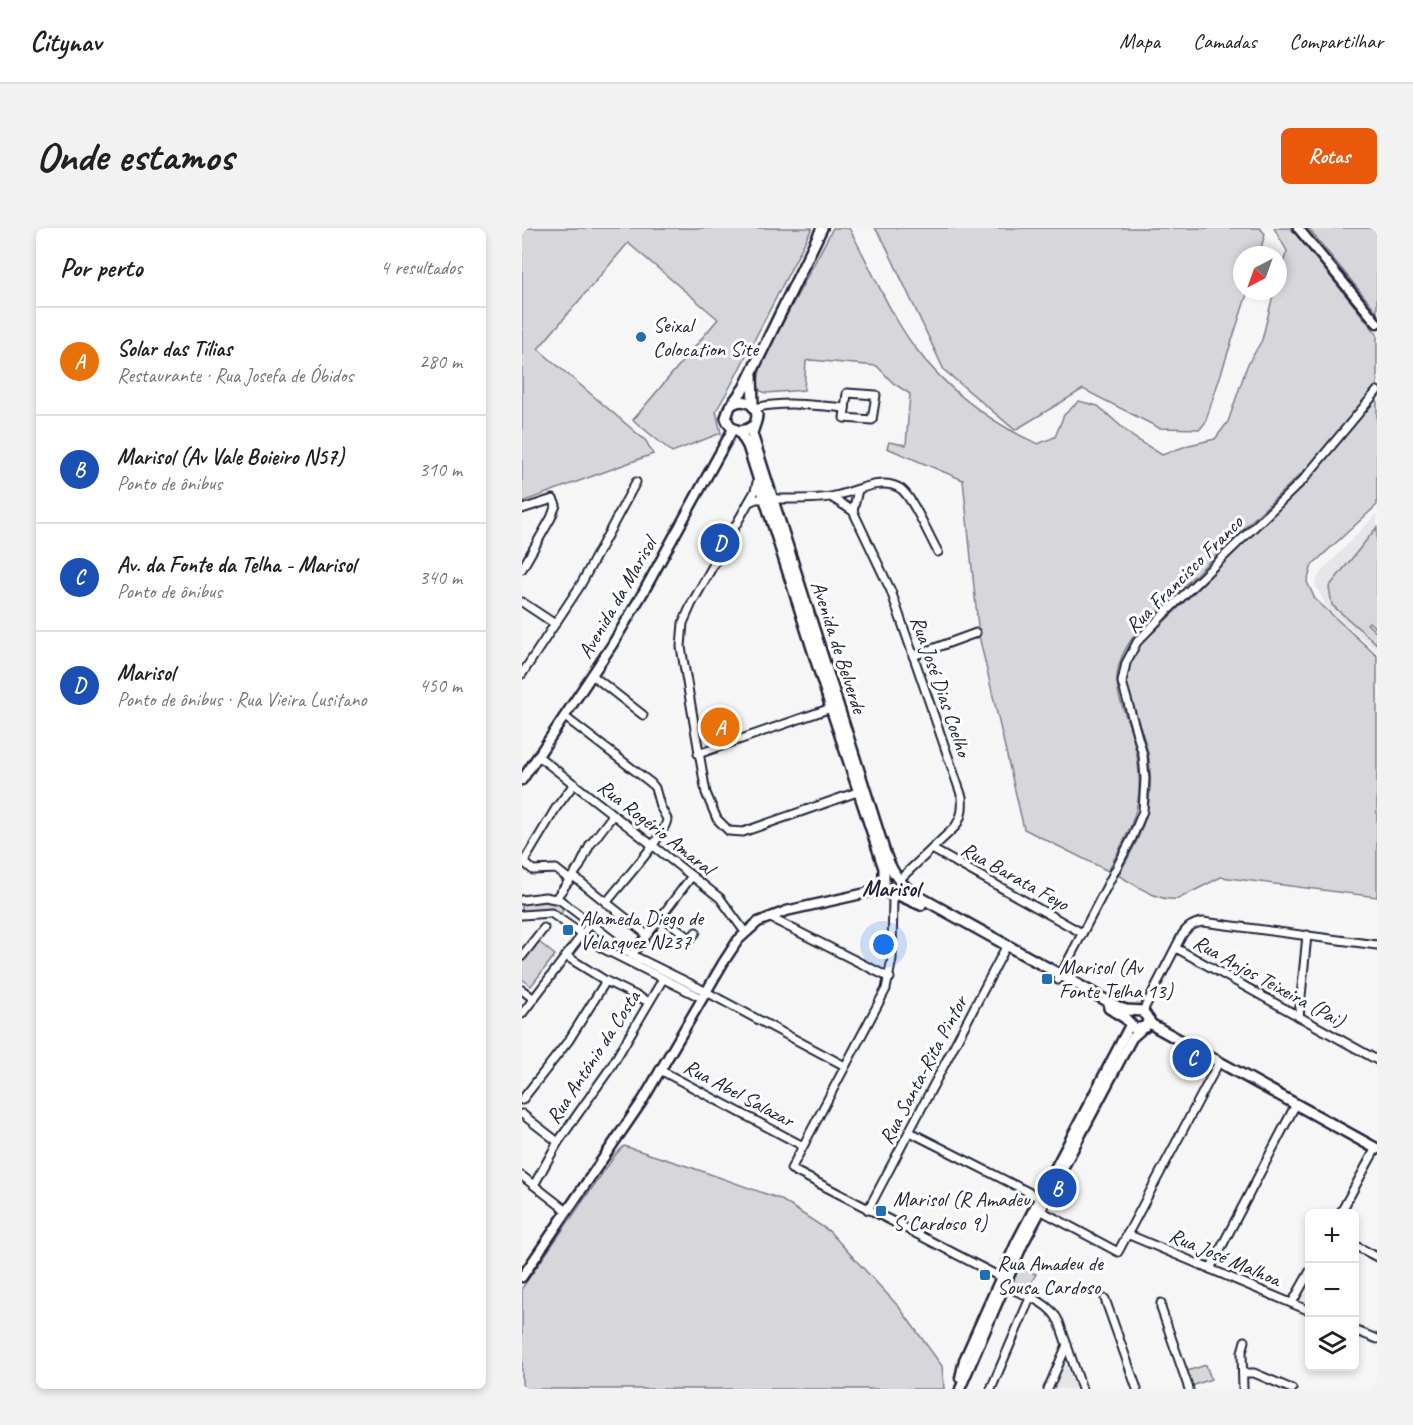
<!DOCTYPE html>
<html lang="pt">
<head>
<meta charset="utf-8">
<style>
  :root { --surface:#fff; --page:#f2f2f2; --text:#202124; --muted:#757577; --line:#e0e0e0; --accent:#ea580c }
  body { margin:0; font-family:Caveat,sans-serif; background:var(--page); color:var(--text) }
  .controls { position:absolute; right:18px; bottom:18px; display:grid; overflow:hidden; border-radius:9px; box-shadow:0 3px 9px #0003 }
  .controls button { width:54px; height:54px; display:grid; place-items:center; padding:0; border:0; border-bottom:2px solid var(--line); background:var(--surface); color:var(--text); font:30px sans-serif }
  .compass { position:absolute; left:711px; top:18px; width:54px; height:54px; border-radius:50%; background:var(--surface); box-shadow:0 3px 9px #0003; rotate:221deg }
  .you { position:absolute; left:362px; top:717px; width:21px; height:21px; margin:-15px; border:4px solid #fff; border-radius:50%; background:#1a73e8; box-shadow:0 0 0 9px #1a73e833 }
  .badge { display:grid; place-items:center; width:39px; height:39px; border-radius:50%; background:var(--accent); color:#fff; font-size:20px; font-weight:700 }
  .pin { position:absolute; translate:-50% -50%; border:3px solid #fff; box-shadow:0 2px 6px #0006 }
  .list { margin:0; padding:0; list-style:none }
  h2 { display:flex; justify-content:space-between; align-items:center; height:78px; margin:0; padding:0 24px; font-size:26px }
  h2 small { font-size:20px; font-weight:400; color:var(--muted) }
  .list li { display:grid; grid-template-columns:39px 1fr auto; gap:18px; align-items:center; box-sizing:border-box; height:108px; padding:0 24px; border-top:2px solid var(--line) }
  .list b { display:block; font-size:22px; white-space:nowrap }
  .list p { margin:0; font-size:20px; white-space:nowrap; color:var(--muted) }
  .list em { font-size:20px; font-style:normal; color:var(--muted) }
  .icon { flex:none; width:33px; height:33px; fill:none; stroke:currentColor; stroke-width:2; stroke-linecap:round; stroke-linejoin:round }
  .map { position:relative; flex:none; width:855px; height:1161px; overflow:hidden; border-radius:9px }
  header { display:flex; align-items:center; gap:36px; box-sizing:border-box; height:84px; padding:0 30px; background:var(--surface); border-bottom:2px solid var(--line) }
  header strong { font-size:28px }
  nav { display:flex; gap:33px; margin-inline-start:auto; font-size:21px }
  .intro { display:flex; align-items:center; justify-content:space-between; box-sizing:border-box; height:144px; padding:0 36px }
  h1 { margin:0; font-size:42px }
  .button { padding:15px 27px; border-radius:9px; background:var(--accent); color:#fff; font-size:21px; font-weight:700 }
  main { display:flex; gap:36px; padding:0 36px }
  aside { flex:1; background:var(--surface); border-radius:9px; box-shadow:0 3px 9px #0003 }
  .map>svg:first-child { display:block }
  .built { fill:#e6e6e9 }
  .green { fill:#d7d7db; stroke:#7c7c8b; stroke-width:1.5 }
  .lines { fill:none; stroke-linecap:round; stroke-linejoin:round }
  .minor-casing { stroke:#22223b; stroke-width:11 }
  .tertiary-casing { stroke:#22223b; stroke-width:13 }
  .secondary-casing { stroke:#22223b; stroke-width:14 }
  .minor { stroke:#fff; stroke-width:7 }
  .tertiary { stroke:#fff; stroke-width:8 }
  .secondary { stroke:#fff; stroke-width:9 }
  .poi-dot { fill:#1f6fb2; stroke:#fff; stroke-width:2 }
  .labels { text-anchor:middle; stroke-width:6; stroke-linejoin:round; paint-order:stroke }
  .poi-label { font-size:21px; fill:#22223b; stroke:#fff; text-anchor:start }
  .street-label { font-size:21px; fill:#22223b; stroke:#fff }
  .neighbourhood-label { font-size:22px; font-weight:bold; fill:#22223b; stroke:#fff }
</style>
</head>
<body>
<header>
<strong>Citynav</strong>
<nav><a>Mapa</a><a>Camadas</a><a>Compartilhar</a></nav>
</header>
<div class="intro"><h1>Onde estamos</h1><a class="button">Rotas</a></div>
<main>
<aside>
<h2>Por perto<small>4 resultados</small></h2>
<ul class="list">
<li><span class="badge" style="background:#e8710a">A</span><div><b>Solar das Tílias</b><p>Restaurante · Rua Josefa de Óbidos</p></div><em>280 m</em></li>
<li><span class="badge" style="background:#1a4fb4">B</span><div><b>Marisol (Av Vale Boieiro N57)</b><p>Ponto de ônibus</p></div><em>310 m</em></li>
<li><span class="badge" style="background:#1a4fb4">C</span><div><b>Av. da Fonte da Telha - Marisol</b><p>Ponto de ônibus</p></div><em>340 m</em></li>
<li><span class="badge" style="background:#1a4fb4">D</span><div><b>Marisol</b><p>Ponto de ônibus · Rua Vieira Lusitano</p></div><em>450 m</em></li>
</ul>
</aside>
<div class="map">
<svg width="855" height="1161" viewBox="0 0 855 1161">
  <rect width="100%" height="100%" fill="#f6f6f7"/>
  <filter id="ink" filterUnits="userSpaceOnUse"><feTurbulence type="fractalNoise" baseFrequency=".0167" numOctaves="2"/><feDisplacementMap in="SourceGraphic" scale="12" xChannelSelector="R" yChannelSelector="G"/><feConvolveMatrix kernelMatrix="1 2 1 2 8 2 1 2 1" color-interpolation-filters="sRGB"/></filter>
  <g filter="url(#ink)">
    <!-- built -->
    <g class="built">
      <polygon points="855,285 855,423 805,380 793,356 799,344"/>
      <polygon points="543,1136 548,1140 555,1158 554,1161 530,1161 539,1139"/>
    </g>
    <!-- green -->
    <g class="green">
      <polygon points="0,0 290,0 209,157 194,183 199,205 150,224 111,192 196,91 106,15 16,121 124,213 131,226 0,274"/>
      <path d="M311,0H327C349,39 365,81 391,117C424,161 467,194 516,216L533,209L542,187L557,173L576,178L611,209L640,227L667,217L693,211L706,194L725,138L740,112L752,63H756V50L765,23L752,0H769L855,106V157L788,237L618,400C607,414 596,430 595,449C594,469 605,488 610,507C615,524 618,544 617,562C616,591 599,618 586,643L502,601L457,408L441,252L365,220L367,214L384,217L388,166L371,155L355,138L289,132L284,133L282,162L244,165L234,161L240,134Z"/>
      <polygon points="353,0 738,0 743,6 737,27 720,27 720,63 726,63 683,195 678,201 637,200 561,161 493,202 422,142 362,14"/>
      <polygon points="786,0 855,0 855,84"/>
      <path d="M855,170V277L790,337L785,354L793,371L855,428V669L699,649L656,671C636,674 612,656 596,647C620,608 633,578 627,531C623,497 594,464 610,429C615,419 625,410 634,402L789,249Z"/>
      <polygon points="855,299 855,401 847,394 845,396 855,405 855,416 810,377 807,359"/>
      <polygon points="24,672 34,673 42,678 39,687 23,681 0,684 0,675"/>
      <polygon points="70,701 107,729 177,765 84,719 67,707"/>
      <polygon points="17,714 33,727 9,758 0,751 0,735"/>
      <polygon points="102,918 171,940 258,971 307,1003 377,1079 420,1138 422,1161 0,1161 0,1060 94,926"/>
      <polygon points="493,1039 514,1046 504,1064 492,1058 489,1055"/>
      <polygon points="684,1137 689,1151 670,1158 665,1143"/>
    </g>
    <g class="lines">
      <!-- minor casing -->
      <g class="minor-casing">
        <g id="minor">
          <polygon points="325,165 354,167 350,192 322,190"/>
          <path d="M232,180C262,173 293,177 323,180"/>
          <polyline points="236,250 233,263 170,375 161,395 159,419 184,565 195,591 207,603 221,604 341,562"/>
          <path d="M309,269L331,283L369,363L440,569C441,581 440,589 433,599L377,652"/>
          <path d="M227,274L234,271C256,270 293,273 313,268C332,264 360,248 379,261C391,270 408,310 416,324"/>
          <polyline points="0,281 31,271 34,277 29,290 0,341"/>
          <polyline points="331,283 336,262"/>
          <polyline points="0,374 33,396"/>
          <polyline points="391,428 454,405"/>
          <polyline points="0,446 58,358 114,254"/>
          <polyline points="70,447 121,487"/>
          <path d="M43,489L129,555L133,560L138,578L145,591C144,607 96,659 84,675"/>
          <polyline points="176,526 309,480"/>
          <polyline points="16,528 198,670 223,704"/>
          <polyline points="410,621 560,705"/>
          <polyline points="51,648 124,706"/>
          <polyline points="48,652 34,641 11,642 4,636 4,630 34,580 52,556"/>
          <polyline points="371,667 370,731 364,761 269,941 482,1051"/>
          <polyline points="34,670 58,638 68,617 91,587"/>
          <polyline points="0,672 23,669 38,672 110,727 177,760 323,838"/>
          <polyline points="0,687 29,685 80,720 180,770"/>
          <polyline points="139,688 169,711"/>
          <polyline points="247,689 368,750"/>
          <polyline points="164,717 174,704"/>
          <polyline points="654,720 855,832"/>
          <polyline points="110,727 170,648"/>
          <polyline points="0,728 22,700"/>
          <polyline points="44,728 84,753 127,774"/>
          <polyline points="536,752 610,610 621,583 623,551 621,527 600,454 604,435 615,414 640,388 781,252 855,163"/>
          <polyline points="0,762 12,771"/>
          <path d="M621,783L660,707C665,699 671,695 681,694L855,717"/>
          <polyline points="0,786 69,695"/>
          <polyline points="777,789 785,707"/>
          <polyline points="138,842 281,918"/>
          <polyline points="0,872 47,812 84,753"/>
          <polyline points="0,886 36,914"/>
          <polyline points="388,904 522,972"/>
          <polyline points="0,948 45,983"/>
          <polyline points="12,957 36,914 89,839 141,751"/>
          <polyline points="516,981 596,1024 697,834"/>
          <polyline points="346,982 485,717"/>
          <polyline points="818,986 854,920"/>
          <polyline points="605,1006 788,1083"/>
          <polyline points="832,1017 855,1029"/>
          <polyline points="688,1041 774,876"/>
          <path d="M479,1057C499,1066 527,1072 537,1094L560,1161"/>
          <polyline points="583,1071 615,1161"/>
          <polyline points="639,1075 639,1080 667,1161"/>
          <polyline points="770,1075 788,1043"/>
          <polyline points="832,1102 855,1111"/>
          <polyline points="721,1145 732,1145 770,1161"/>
          <polyline points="469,1161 508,1070"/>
          <polyline points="526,1161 545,1117"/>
          <polyline points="721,1161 720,1124 723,1113"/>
        </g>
      </g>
      <!-- tertiary casing -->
      <g class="tertiary-casing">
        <g id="tertiary">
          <polyline points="776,0 855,95"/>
          <polyline points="0,552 90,417 122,363 211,201"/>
          <polyline points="0,1049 121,872 201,735 216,712 236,694 264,683 362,661"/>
          <polyline points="438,1150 442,1132 495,1013 608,797"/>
          <polyline points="438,1161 501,1016 610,810 619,802"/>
        </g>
      </g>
      <!-- secondary casing -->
      <g class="secondary-casing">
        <g id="secondary">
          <polyline points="230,147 231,178"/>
          <polyline points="211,175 222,160 300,0"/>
          <path d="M231,198C220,206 209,204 204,190L208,178C217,170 233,172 235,187C235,193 231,200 230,206L364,628C371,646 379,658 396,668L598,780L604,782L621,783L629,796L634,799L855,921"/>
          <polyline points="218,204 226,218 309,480 362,640 362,657 366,665 373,666 378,661 379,656"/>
          <polyline points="374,666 399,677"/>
          <polyline points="587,780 603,790 613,801 623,799 627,792"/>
        </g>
      </g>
      <!-- minor -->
      <use href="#minor" class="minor"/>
      <!-- tertiary -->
      <use href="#tertiary" class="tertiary"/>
      <!-- secondary -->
      <use href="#secondary" class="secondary"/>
    </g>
  </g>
  <!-- markers -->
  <g class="poi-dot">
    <circle cx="119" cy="109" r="6"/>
    <rect x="40" y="696" width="12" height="12" rx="3"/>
    <rect x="519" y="745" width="12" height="12" rx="3"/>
    <rect x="353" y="977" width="12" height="12" rx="3"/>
    <rect x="457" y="1041" width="12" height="12" rx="3"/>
  </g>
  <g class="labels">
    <!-- poi labels -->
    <g class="poi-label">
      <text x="131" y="104">Seixal<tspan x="131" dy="24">Colocation Site</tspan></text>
      <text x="58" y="697">Alameda Diego de<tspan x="58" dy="24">Velasquez N237</tspan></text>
      <text x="537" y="746">Marisol (Av<tspan x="537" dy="24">Fonte Telha 13)</tspan></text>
      <text x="371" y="978">Marisol (R Amadeu<tspan x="371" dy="24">S Cardoso 9)</tspan></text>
      <text x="475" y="1042">Rua Amadeu de<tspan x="475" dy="24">Sousa Cardoso</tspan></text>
    </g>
    <!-- street labels -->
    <g class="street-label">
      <text transform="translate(662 346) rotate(-45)" y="7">Rua Francisco Franco</text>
      <text transform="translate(95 370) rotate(-60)" y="7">Avenida da Marisol</text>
      <text transform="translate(317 419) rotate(72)" y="7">Avenida de Belverde</text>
      <text transform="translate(419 458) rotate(71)" y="7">Rua José Dias Coelho</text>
      <text transform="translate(134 599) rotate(38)" y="7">Rua Rogério Amaral</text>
      <text transform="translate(493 648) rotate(29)" y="7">Rua Barata Feyo</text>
      <text transform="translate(747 753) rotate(29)" y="7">Rua Anjos Teixeira (Pai)</text>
      <text transform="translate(71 829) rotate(-57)" y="7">Rua António da Costa</text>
      <text transform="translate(401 842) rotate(-62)" y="7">Rua Santa-Rita Pintor</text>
      <text transform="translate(217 865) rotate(28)" y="7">Rua Abel Salazar</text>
      <text transform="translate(703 1029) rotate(23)" y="7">Rua José Malhoa</text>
    </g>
    <!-- neighbourhood labels -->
    <g class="neighbourhood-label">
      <text x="369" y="668">Marisol</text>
    </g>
  </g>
</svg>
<div class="controls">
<button>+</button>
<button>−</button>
<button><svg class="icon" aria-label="layers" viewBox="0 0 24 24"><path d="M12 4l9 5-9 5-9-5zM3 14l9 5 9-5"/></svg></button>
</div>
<svg class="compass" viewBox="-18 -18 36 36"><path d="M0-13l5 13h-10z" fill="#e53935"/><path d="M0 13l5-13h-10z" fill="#757577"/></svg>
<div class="you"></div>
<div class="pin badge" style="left:198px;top:499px;background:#e8710a">A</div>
<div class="pin badge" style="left:535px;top:960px;background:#1a4fb4">B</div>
<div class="pin badge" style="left:670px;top:830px;background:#1a4fb4">C</div>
<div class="pin badge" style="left:198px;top:315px;background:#1a4fb4">D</div>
</div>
</main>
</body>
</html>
